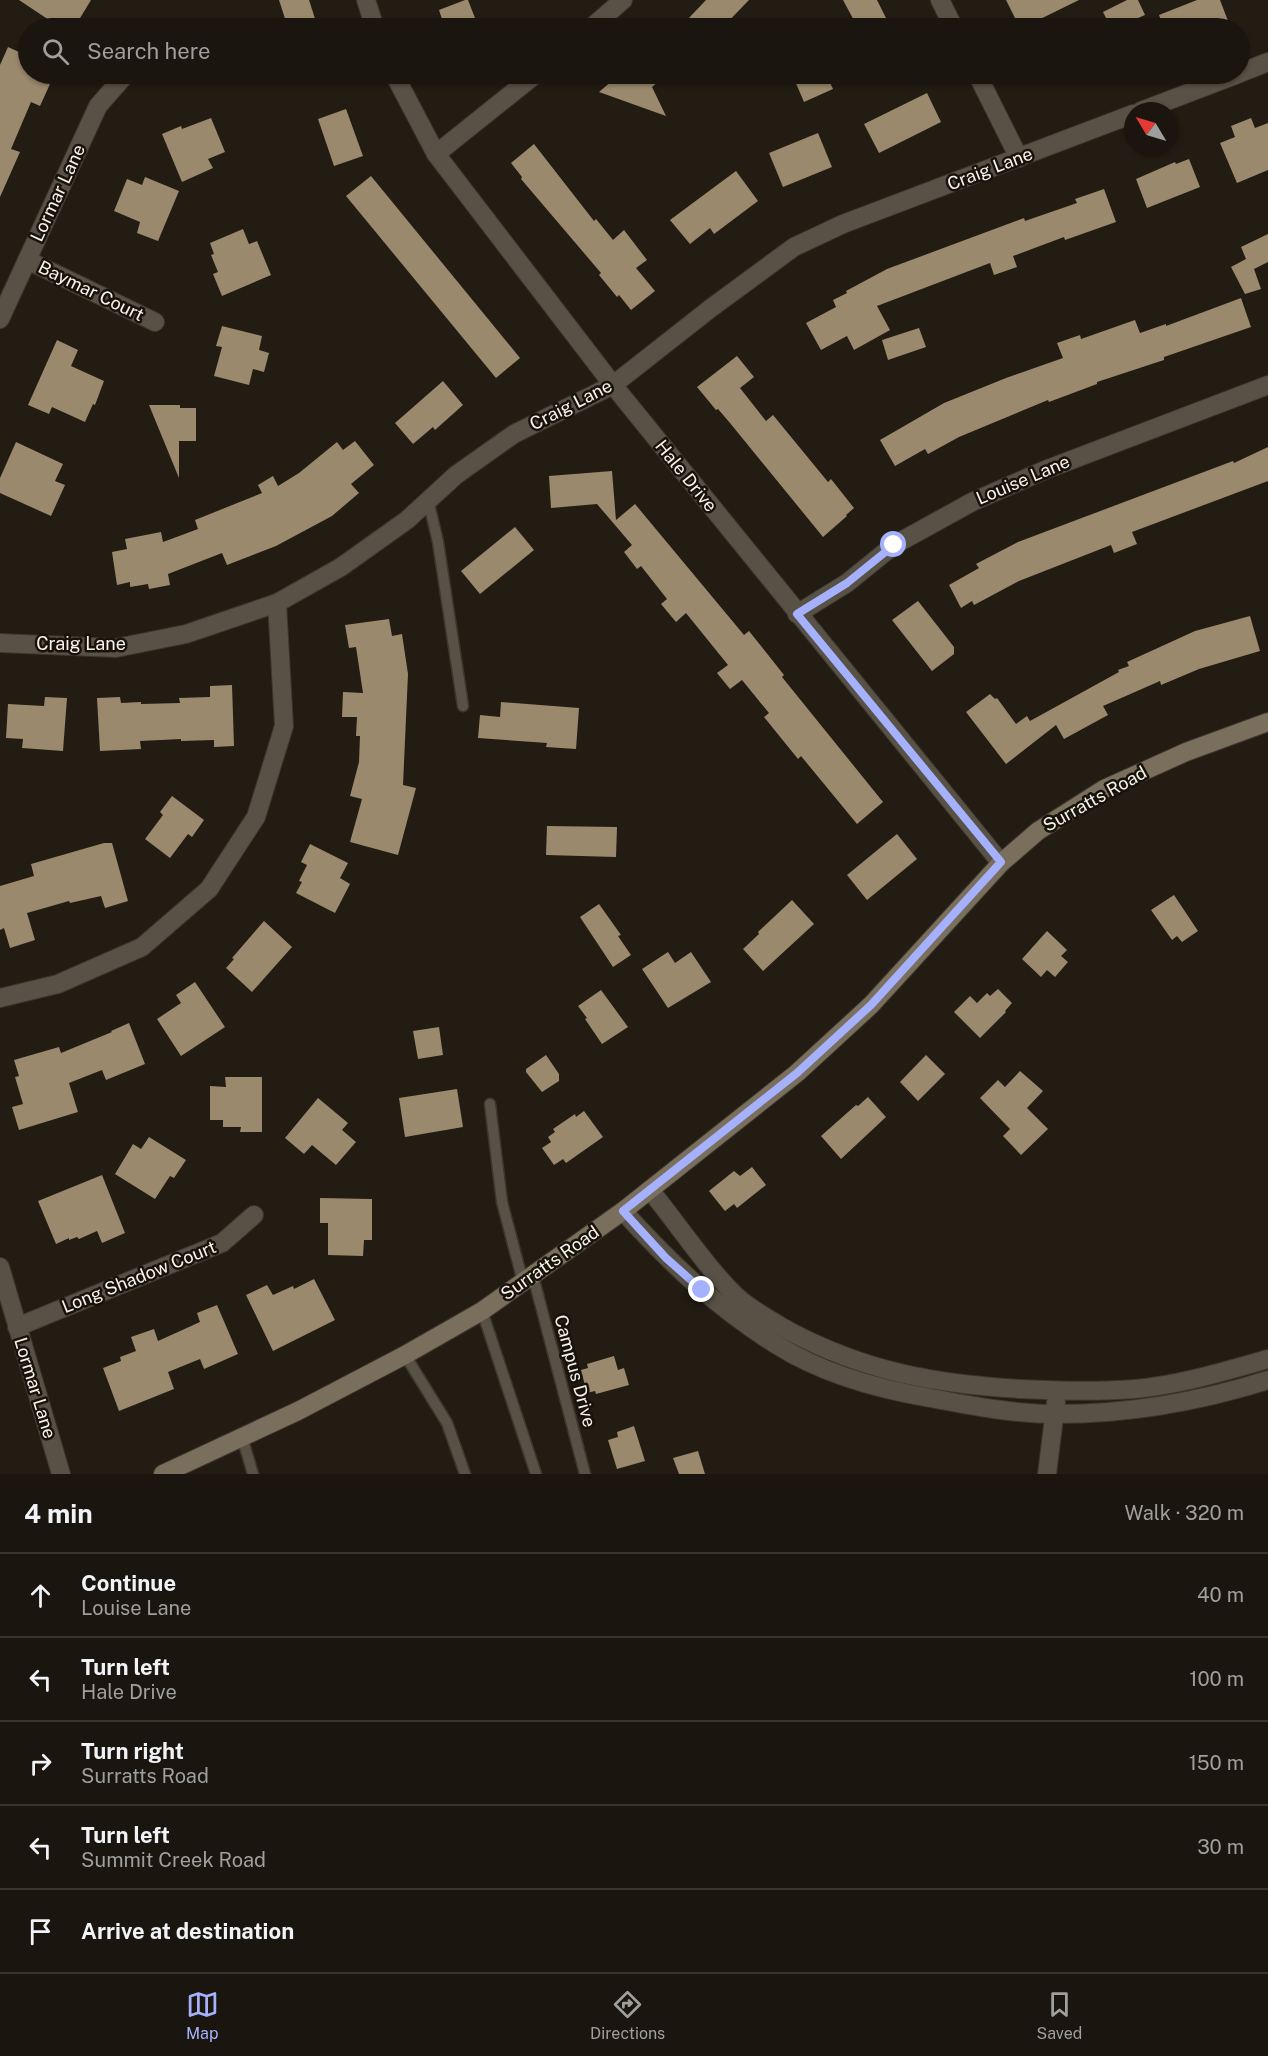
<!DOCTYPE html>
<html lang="en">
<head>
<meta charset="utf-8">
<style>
  :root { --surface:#1a150e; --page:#27221c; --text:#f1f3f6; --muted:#9f9f9e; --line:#38342e; --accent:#a5b1fc }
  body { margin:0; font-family:"Public Sans",sans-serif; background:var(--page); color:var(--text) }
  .compass { position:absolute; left:1124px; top:102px; width:54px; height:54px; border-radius:50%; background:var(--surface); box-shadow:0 2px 4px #0004; rotate:308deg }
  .stop { position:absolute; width:18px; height:18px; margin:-14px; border:4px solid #a5b1fc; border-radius:50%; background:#fff }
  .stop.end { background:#a5b1fc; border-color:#fff; box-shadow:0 2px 6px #0008 }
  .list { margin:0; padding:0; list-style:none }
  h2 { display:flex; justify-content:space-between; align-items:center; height:78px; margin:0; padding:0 24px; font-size:26px }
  h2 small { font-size:20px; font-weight:400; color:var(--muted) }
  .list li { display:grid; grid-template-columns:39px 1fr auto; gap:18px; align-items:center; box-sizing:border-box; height:84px; padding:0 24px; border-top:2px solid var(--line) }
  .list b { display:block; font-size:22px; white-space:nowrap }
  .list p { margin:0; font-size:20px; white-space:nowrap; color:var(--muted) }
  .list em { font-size:20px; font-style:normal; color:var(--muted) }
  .icon { flex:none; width:33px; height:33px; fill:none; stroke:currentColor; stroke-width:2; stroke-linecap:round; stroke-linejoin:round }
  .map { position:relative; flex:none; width:1268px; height:1474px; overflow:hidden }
  .search { position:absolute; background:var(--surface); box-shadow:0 2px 4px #0004; left:18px; right:18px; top:18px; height:66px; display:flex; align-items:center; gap:15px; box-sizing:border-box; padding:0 21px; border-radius:33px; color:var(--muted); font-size:22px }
  .sheet { height:498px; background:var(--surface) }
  nav { display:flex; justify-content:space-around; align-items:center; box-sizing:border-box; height:84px; border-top:2px solid var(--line); background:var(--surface); font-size:16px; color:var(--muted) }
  nav a { display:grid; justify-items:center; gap:3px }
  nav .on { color:var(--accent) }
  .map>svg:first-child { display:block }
  .building { fill:#9b896d }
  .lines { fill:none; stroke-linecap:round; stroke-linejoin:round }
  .service-casing { stroke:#3c362d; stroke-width:13 }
  .minor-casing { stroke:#3c362d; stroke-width:20 }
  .secondary-casing { stroke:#3c362d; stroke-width:20 }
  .service { stroke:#585146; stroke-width:10 }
  .minor { stroke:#585146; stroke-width:18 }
  .secondary { stroke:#7a6e5c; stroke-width:18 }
  .route { stroke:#a5b1fc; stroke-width:8 }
  .labels { text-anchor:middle; stroke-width:5; stroke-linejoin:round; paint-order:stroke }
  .street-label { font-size:18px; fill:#f7f3ec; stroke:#18130a }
</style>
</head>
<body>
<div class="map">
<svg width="1268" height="1474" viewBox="0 0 1268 1474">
  <rect width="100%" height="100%" fill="#221c13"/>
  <!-- building -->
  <g class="building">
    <polygon points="19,0 91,0 74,28 61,28"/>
    <polygon points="279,0 309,0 318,28 288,28"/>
    <polygon points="465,0 468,0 475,18 472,19 475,28 445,28 439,10"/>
    <polygon points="706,0 749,0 722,28 697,28 687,20"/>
    <polygon points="843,0 877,0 891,28 858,28"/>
    <polygon points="1006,0 1079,0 1022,28 1020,28"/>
    <polygon points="1127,0 1138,0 1145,15 1115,28 1111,28 1103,12"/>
    <polygon points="1197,0 1220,0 1228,21 1209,28 1164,28 1159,15"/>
    <polygon points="8,47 28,56 28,74 43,74 40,80 50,84 40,106 31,102 11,149 20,152 0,197 0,65"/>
    <polygon points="620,74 668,74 652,87 666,116 599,92"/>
    <polygon points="792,74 826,74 833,89 804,102"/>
    <polygon points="927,93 941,122 879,153 864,124"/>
    <polygon points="346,109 363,156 334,166 318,119"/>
    <polygon points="211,118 225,152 208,159 213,168 182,182 162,134 181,126 182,129"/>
    <polygon points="1251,118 1255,128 1268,123 1268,170 1237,183 1220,143 1235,137 1231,126"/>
    <polygon points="818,133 832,167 783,187 769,153"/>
    <polygon points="534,144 594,221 596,219 613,240 624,230 647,260 636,268 655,291 631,310 619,295 617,297 599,275 601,273 521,179 522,177 511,163"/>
    <polygon points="1189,159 1200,187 1147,208 1136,179 1175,162 1176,164"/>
    <polygon points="736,171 758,201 714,234 710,228 690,244 670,220"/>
    <polygon points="371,176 520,358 496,378 346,196"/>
    <polygon points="145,177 179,191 158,241 137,233 140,222 114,211 127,179 142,185"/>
    <polygon points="1104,189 1116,222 1065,240 1064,237 1013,256 1017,267 994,275 990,263 877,306 890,330 854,350 847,336 821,350 806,323 836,307 833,300 847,293 846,291 887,269 1024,218 1025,221 1077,203 1075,199"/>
    <polygon points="243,229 249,244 257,241 271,275 222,296 213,274 218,272 211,255 214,254 210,243"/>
    <polygon points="1268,234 1268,262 1254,269 1261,289 1245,294 1231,267 1246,259 1241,247"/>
    <polygon points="1241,298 1251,327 1164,357 1164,360 1097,382 1097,384 1049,402 1048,400 959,437 928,454 925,449 895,466 880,440 944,403 1006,378 1063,358 1057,343 1080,335 1081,339 1135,320 1140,333 1166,324 1166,326"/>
    <polygon points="222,326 262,336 259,350 269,353 264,372 253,369 249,385 214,376 222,347 216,346"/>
    <polygon points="919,328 926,347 888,360 882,340"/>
    <polygon points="57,340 78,350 71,366 104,381 95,405 93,404 85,422 52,407 49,414 28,405"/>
    <polygon points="737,356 754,377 740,388 766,421 773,415 828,482 831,479 854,508 846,515 847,516 823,537 730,423 718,409 716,410 697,387"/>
    <polygon points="443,381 463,405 435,430 433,427 413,444 395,423"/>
    <polygon points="149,405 180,405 180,408 196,408 196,441 179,441 179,478"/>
    <polygon points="355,441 374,465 351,484 359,493 332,516 276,546 227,565 222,553 168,574 170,585 149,589 148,584 130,587 130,582 117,585 112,552 127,549 125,539 161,532 163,542 198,529 195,520 262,493 258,485 273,476 278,486 299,473 337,442 343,450"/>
    <polygon points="16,442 63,464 55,481 65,485 51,516 0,493 0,478"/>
    <polygon points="1268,447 1268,481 1132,532 1137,544 1114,553 1111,545 1019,581 974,605 972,601 961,608 949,585 979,568 976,564 1018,542 1233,461 1234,463"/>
    <polygon points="612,471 616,520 635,504 744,635 749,631 784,675 782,677 883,802 857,824 801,756 798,759 764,717 769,713 742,680 730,689 717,673 728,665 686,613 676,622 661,604 667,599 641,566 637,569 624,552 632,545 597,504 551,508 549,476"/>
    <polygon points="515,527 534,550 480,594 461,571"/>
    <polygon points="918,601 954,647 954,654 932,671 892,620"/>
    <polygon points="1250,616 1260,651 1199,669 1161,685 1160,681 1103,706 1108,715 1064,739 1056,725 1006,764 966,712 990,694 995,699 997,698 1016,724 1027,716 1030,721 1119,672 1118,670 1129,666 1127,662 1195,631"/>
    <polygon points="389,619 392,636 402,634 408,674 403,785 416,788 398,855 350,842 362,799 350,796 359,762 360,736 356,736 357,717 342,717 343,692 363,693 356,647 349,648 345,625"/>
    <polygon points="232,685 234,746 214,747 214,740 181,741 181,739 140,741 141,749 100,751 97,698 120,697 121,703 141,702 141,704 180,703 179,698 210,697 210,686"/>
    <polygon points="45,697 67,698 63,751 22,748 23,739 6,738 8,704 44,706"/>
    <polygon points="501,702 579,708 576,749 546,747 547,743 478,738 480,715 500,717"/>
    <polygon points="172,796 204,820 192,837 188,834 170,858 145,839 163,815 160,812"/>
    <polygon points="547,826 617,827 616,857 546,855"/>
    <polygon points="897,834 917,859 867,900 847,875"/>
    <polygon points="104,843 112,843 128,901 105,908 101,896 70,903 69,901 27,913 35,940 10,948 4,928 0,930 0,886 34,876 31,864"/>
    <polygon points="310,844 348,863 340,878 350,884 335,913 296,893 302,882 299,881 307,865 301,862"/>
    <polygon points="1174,895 1198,931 1182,942 1177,936 1172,940 1151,910"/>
    <polygon points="792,900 814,924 763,971 743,949 759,934 758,932"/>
    <polygon points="599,904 621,935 618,936 631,955 613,967 580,917"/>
    <polygon points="264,921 292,947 252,992 226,968 234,959 232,958"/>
    <polygon points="1047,931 1067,950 1061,956 1068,962 1055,977 1047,970 1041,977 1022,959"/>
    <polygon points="668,952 675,963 691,952 711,982 668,1008 642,969"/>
    <polygon points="195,982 225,1027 181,1056 157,1019 181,1003 176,995"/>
    <polygon points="998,989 1012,1003 1005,1011 1006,1012 980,1038 954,1012 970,996 977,1003 987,993 990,996"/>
    <polygon points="601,990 628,1027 602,1044 585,1019 587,1018 578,1006"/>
    <polygon points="129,1023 145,1064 106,1080 102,1070 69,1083 78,1112 19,1130 12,1107 23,1104 15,1077 19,1076 14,1060 59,1047 61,1053 112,1032 111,1031"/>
    <polygon points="439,1027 443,1055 418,1059 413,1031"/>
    <polygon points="546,1055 559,1074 559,1081 542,1092 526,1072 526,1069"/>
    <polygon points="926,1055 945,1074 918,1101 900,1082"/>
    <polygon points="1020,1071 1043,1091 1027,1108 1048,1129 1021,1155 1003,1136 1010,1129 980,1098 998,1080 1005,1087"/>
    <polygon points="225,1077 262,1077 262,1132 240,1132 241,1127 223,1127 223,1120 210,1120 210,1086 226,1087"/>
    <polygon points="457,1089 463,1127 405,1137 399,1098"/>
    <polygon points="868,1097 886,1117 841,1159 821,1136 856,1105 858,1106"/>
    <polygon points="318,1098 348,1123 342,1130 356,1142 336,1165 312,1145 304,1154 285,1138"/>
    <polygon points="584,1111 603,1137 566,1163 563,1159 554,1165 542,1148 551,1142 548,1137 555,1132 553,1129 575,1114 576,1117"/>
    <polygon points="149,1137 186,1160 174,1178 170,1176 155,1199 115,1174 133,1144 141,1149"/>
    <polygon points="752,1167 766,1185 737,1208 734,1204 725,1211 709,1191 734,1171 740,1176"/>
    <polygon points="102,1175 125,1233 102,1243 97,1231 79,1239 77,1237 69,1240 69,1238 56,1244 38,1201"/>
    <polygon points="320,1198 372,1199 372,1240 364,1240 363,1256 328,1255 328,1223 320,1223"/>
    <polygon points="314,1279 335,1320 273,1351 246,1295 267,1285 273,1295 293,1286 294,1289"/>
    <polygon points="217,1305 238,1354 204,1369 200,1359 168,1372 174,1389 119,1411 103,1368 121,1361 120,1357 136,1351 131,1337 154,1329 158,1341 200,1322 197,1313"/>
    <polygon points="614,1356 618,1370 624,1368 629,1385 596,1394 595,1391 587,1393 581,1370 588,1368 587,1364"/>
    <polygon points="634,1426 645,1461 617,1469 608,1440 618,1437 617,1432"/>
    <polygon points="698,1451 705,1474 679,1474 673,1458"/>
  </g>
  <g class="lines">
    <!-- service casing -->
    <g class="service-casing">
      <g id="service">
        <polyline points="428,500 438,542 463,706"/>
        <polyline points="490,1104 502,1202 523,1282"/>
        <polyline points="533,1276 585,1474"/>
        <polyline points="482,1311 536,1474"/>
        <polyline points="405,1355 447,1423 465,1474"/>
        <polyline points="242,1437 253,1474"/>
      </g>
    </g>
    <!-- minor casing -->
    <g class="minor-casing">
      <g id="minor">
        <polyline points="366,0 375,28"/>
        <polyline points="940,0 954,28"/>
        <polyline points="591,28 623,0"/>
        <polyline points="1240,73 1268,62"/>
        <polyline points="394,74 436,154 613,385 1001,863"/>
        <polyline points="977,74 1019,158"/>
        <polyline points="1141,111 1238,74"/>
        <polyline points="436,154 536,74"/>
        <polyline points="27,260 155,322"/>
        <polyline points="0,319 98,106 126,74"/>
        <polyline points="797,614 847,583 894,545 972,502 1045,470 1268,385"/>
        <polyline points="0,643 116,648 186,634 277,603 341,567 407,520 456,475 514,434 613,385 711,308 794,247 843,224 1133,114"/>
        <polyline points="0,998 58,984 142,947 209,889 256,817 284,726 277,603"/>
        <path d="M650,1190C677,1223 706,1267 736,1296C751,1310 772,1321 789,1331C866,1372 936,1384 1021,1389C1059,1391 1097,1392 1135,1389C1180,1385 1225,1371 1268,1359"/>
        <path d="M623,1211C670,1263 717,1308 777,1345C823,1374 877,1389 931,1398C972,1406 1015,1414 1057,1414C1128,1414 1201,1401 1268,1380"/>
        <polyline points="0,1267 61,1474"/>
        <polyline points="17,1327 222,1243 254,1215"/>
        <polyline points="1047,1474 1056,1402"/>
      </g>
    </g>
    <!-- secondary casing -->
    <g class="secondary-casing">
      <polyline id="secondary" points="163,1474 298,1411 405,1355 482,1311 623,1211 797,1073 871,1005 1001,863 1038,831 1104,789 1186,752 1268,722"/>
    </g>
    <!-- service -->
    <use href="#service" class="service"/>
    <!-- minor -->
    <use href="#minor" class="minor"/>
    <!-- secondary -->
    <use href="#secondary" class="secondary"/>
  </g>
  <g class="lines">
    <!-- route -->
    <polyline class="route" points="702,1290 666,1258 623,1211 797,1073 871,1005 1001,862 797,614 847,583 894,545"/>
  </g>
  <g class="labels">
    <!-- street labels -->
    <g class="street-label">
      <text transform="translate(990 169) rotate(-21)" y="6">Craig Lane</text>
      <text transform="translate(58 193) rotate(-65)" y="6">Lormar Lane</text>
      <text transform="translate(91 291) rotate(26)" y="6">Baymar Court</text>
      <text transform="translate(571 405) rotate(-27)" y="6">Craig Lane</text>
      <text transform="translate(686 476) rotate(51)" y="6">Hale Drive</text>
      <text transform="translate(1023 480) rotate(-23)" y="6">Louise Lane</text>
      <text x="81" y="650">Craig Lane</text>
      <text transform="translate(1095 799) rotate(-29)" y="6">Surratts Road</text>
      <text transform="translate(550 1263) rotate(-35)" y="6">Surratts Road</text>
      <text transform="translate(139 1277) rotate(-22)" y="6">Long Shadow Court</text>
      <text transform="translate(575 1371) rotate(75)" y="6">Campus Drive</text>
      <text transform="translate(35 1388) rotate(73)" y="6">Lormar Lane</text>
    </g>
  </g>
</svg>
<svg class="compass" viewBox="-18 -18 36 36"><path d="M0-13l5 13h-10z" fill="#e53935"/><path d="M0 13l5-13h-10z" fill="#9f9f9e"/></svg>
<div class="stop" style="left:894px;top:545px"></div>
<div class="stop end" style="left:702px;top:1290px"></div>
<div class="search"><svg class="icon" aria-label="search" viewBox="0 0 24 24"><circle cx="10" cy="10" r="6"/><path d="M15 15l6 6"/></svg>Search here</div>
</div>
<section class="sheet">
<h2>4 min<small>Walk · 320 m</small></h2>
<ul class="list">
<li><svg class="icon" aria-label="ahead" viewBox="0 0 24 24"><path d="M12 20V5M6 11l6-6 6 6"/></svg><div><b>Continue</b><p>Louise Lane</p></div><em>40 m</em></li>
<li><svg class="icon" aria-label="left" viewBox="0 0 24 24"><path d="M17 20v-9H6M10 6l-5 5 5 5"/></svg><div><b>Turn left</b><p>Hale Drive</p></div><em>100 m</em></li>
<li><svg class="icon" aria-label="right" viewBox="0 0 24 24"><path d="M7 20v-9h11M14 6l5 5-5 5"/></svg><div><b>Turn right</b><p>Surratts Road</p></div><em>150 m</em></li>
<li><svg class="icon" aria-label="left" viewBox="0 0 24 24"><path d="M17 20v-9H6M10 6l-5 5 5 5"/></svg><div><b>Turn left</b><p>Summit Creek Road</p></div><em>30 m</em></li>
<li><svg class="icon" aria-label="arrive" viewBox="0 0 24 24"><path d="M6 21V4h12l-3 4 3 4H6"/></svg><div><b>Arrive at destination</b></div></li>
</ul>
</section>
<nav>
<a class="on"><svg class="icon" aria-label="map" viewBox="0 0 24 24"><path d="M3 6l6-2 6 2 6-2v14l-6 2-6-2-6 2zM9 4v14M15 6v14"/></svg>Map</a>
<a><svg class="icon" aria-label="directions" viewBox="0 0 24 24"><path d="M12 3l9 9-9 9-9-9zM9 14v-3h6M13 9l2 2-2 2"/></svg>Directions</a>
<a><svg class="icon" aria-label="saved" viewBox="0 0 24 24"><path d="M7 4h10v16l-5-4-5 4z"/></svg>Saved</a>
</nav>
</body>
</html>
